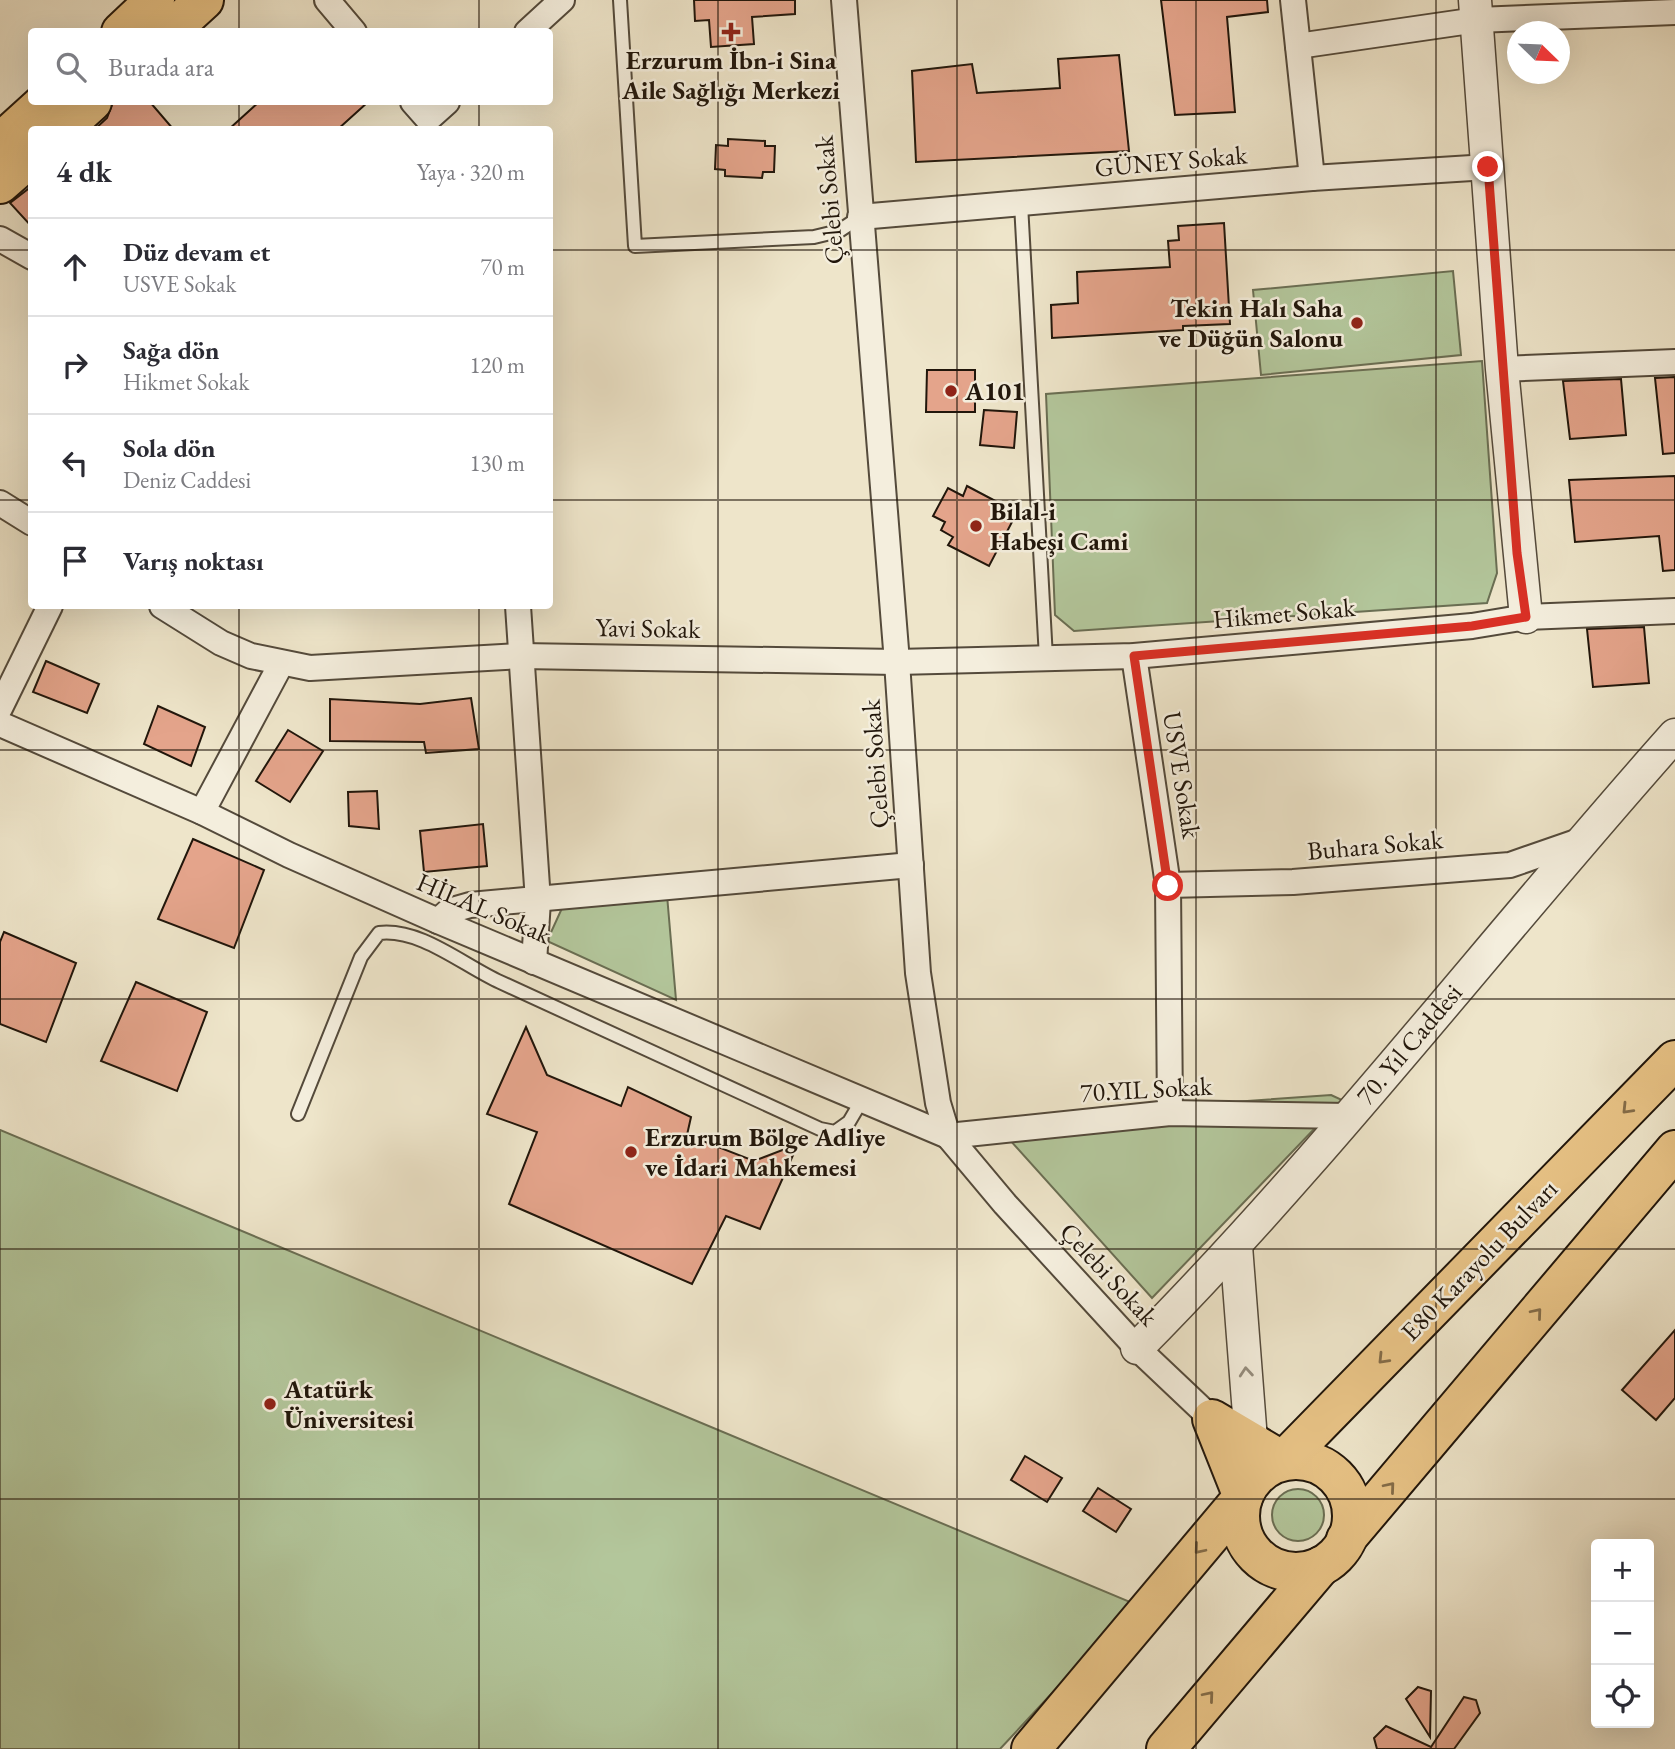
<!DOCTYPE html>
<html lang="tr">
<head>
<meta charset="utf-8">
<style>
  :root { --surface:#fff; --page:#f2f2f3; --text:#2b2b33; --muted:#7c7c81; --line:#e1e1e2 }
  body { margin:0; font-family:"EB Garamond",serif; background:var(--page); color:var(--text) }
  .controls { position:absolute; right:21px; bottom:21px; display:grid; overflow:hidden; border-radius:7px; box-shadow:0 7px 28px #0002 }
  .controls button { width:63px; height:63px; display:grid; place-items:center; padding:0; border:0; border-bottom:2px solid var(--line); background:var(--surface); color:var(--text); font:35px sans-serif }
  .compass { position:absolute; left:1507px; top:21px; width:63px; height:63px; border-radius:50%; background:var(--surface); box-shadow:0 7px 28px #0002; rotate:113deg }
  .stop { position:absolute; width:21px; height:21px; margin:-16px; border:5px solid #d93025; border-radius:50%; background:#fff }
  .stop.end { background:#d93025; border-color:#fff; box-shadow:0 2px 7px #0008 }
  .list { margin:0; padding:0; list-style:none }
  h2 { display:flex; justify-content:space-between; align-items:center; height:91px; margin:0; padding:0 28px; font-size:30px }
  h2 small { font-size:23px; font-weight:400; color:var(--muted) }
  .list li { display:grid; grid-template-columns:46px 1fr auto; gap:21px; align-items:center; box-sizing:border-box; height:98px; padding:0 28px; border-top:2px solid var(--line) }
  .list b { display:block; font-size:26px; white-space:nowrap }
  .list p { margin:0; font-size:23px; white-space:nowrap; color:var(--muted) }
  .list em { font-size:23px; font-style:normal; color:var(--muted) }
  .icon { flex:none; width:38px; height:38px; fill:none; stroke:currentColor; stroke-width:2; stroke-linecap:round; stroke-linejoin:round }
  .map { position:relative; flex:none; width:1675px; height:1749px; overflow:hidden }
  .search { position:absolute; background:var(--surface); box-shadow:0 7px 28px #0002; left:28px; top:28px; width:525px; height:77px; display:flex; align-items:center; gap:18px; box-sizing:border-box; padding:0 24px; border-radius:7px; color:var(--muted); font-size:26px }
  .panel { position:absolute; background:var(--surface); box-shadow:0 7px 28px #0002; left:28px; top:126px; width:525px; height:483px; border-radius:7px }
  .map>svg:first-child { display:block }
  .green { fill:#b3c69b; stroke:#6a6e53; stroke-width:2 }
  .building { fill:#e4a48b; stroke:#21160b; stroke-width:2 }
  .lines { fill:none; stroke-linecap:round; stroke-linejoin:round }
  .service-casing { stroke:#544a3b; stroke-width:16 }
  .minor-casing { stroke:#544a3b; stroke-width:28 }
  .tertiary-casing { stroke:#544a3b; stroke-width:35 }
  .primary-casing { stroke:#21160b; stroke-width:42 }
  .trunk-casing { stroke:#21160b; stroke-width:42 }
  .service { stroke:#f4eedd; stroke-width:12 }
  .minor { stroke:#f4eedd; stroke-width:24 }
  .tertiary { stroke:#f4eedd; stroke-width:32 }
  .primary { stroke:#e7c285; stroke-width:38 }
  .trunk { stroke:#e7c285; stroke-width:38 }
  .oneway { stroke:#846c48 }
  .oneway2 { stroke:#958d7e }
  .route { stroke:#d93025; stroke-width:9 }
  .grid { fill:none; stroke:#21160b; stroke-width:2; stroke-opacity:0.55 }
  .poi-dot { fill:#8f2418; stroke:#f4eedd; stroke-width:2.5 }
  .labels { text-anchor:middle; stroke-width:5; stroke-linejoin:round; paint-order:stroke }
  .poi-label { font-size:26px; font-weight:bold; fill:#21160b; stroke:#f4eedd; text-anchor:start }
  .street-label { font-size:26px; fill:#21160b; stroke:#f4eedd }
</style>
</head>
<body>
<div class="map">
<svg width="1675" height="1749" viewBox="0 0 1675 1749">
  <rect width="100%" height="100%" fill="#eee5ca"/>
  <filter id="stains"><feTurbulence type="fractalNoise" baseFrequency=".00286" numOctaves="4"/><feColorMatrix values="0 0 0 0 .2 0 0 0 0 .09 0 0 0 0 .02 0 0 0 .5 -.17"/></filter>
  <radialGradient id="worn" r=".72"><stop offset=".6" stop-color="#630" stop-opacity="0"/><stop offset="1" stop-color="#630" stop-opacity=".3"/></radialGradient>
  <!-- green -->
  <g class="green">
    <polygon points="1453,271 1461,355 1261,375 1253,290"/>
    <polygon points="1482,361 1497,573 1487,603 1074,631 1055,615 1046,394"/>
    <polygon points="667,895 676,1000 547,941 563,906"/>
    <polygon points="1331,1095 1342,1100 1152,1298 991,1119"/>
    <polygon points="0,1130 1135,1604 1000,1749 0,1749"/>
    <circle cx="1298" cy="1515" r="26"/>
  </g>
  <!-- building -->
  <g class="building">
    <polygon points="694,0 795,0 795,14 752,17 754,44 711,47 709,20 695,21"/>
    <polygon points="1161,0 1267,0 1268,12 1227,17 1235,112 1175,115"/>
    <polygon points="1119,55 1129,151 916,162 912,71 972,64 977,93 1060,88 1058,59"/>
    <polygon points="113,102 150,102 174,130 94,130 107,118"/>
    <polygon points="259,102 368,102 337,130 228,130"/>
    <polygon points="728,139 765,141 765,146 775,146 774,172 763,172 762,178 725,176 725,170 715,169 716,145 728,146"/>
    <polygon points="32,186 32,227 10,203"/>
    <polygon points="1224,223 1230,324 1183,326 1183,330 1052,338 1051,305 1078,303 1077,272 1170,267 1168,241 1179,240 1178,226"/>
    <polygon points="927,370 975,370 975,412 926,412"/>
    <polygon points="1675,377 1675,453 1663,454 1655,378"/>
    <polygon points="1621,379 1626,435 1570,439 1563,381"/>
    <polygon points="984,410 1017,412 1014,448 980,445"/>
    <polygon points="1675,476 1675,570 1663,571 1659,536 1575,542 1569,480"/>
    <polygon points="967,486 1003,505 998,515 1012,522 989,566 948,545 953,537 941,530 945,522 933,516 948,488 963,496"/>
    <polygon points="1644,627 1649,683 1593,687 1587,629"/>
    <polygon points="46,661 99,684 87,713 33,692"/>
    <polygon points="471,698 479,749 426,753 424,742 330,741 330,699 420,704"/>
    <polygon points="158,706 205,727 191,766 144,744"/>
    <polygon points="288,730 323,751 290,802 256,781"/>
    <polygon points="377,791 379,829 349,826 348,792"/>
    <polygon points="483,824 487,866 424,872 420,831"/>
    <polygon points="193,839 264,870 234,948 158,919"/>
    <polygon points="4,932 76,963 46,1042 0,1024 0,942"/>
    <polygon points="136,982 207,1012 177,1091 101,1061"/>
    <polygon points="526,1027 547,1075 621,1106 628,1087 691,1117 687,1135 754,1161 798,1144 760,1229 726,1216 692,1284 509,1204 537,1132 487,1114"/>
    <polygon points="1675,1330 1675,1398 1656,1420 1622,1390"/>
    <polygon points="1025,1456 1062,1478 1047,1502 1011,1480"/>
    <polygon points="1098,1488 1131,1509 1116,1532 1083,1511"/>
    <polygon points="1418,1687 1431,1691 1430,1737 1406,1699"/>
    <polygon points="1464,1697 1476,1700 1480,1713 1454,1749 1377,1749 1374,1738 1386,1726 1431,1747"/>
  </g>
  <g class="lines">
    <!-- service casing -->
    <g class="service-casing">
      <g id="service">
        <polyline points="620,0 635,246 814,237 839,231 860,217"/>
        <polyline points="1021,204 1046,658"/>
        <path d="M298,1114L361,957L379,933C421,928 464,966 500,982C607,1031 713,1080 820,1129L835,1132L849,1122L862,1100"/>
      </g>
    </g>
    <!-- minor casing -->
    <g class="minor-casing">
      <g id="minor">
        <polyline points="327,0 354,32"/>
        <polyline points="844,0 897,662 918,973 938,1103 948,1136 1005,1204 1137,1348 1212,1419"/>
        <polyline points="1293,0 1312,178"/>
        <polyline points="527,32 562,0"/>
        <polyline points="1298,46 1477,20 1675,12"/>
        <polyline points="413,102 428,119 447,102"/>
        <polyline points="860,217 1312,178 1488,167"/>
        <polyline points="0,239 32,257"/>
        <polyline points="1502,369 1675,362"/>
        <polyline points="0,503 32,523"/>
        <polyline points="162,606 221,643 251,656 310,668 521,656 897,662 1134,656 1472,626 1526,617 1675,611"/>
        <polyline points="518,606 538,901 534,962"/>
        <polyline points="1134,656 1168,885 1170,1113"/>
        <polyline points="0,708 50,606"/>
        <polyline points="0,724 202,812 289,855 438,921 948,1136 1170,1113 1348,1116"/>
        <polyline points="202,812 281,664"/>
        <polyline points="1168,885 1293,882 1510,865 1582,840"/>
        <polyline points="438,921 449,911 470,905 911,865"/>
      </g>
    </g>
    <!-- tertiary casing -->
    <g class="tertiary-casing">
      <g id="tertiary">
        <polyline points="1475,0 1502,369 1526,617"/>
        <polyline points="1236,1246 1251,1440"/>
        <path d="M1137,1348C1328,1155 1494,938 1675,735"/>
      </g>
    </g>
    <!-- primary casing -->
    <g class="primary-casing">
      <g id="primary">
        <polyline points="121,32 155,0"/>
        <polyline points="169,32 204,0"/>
        <polyline points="61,130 92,102"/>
        <polyline points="0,143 45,102"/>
        <polyline points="0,184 32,156"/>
      </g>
    </g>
    <!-- trunk casing -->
    <g class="trunk-casing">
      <g id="trunk">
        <circle cx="1296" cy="1516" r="56"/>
        <polyline points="1346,1539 1675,1150"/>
        <polyline points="1031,1749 1243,1497 1212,1419 1283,1461 1675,1060"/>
        <polyline points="1166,1749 1321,1566"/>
      </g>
    </g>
    <!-- service -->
    <use href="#service" class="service"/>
    <!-- minor -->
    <use href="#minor" class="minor"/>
    <!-- tertiary -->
    <use href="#tertiary" class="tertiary"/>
    <!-- primary -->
    <use href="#primary" class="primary"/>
    <!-- trunk -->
    <use href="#trunk" class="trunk"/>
  </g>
  <!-- one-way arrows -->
  <defs><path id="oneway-chevron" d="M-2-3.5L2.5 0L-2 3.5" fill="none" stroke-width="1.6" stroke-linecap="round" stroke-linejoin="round" transform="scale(1.75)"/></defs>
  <g class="oneway">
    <use href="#oneway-chevron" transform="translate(1627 1109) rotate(134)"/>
    <use href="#oneway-chevron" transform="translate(1537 1313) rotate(-50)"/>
    <use href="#oneway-chevron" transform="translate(1383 1359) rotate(134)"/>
    <use href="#oneway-chevron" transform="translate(1390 1487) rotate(-50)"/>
    <use href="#oneway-chevron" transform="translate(1199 1549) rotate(130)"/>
    <use href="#oneway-chevron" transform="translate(1209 1696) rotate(-50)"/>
  </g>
  <use class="oneway2" href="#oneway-chevron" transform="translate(1246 1372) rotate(-95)"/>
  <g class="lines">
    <!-- route -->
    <polyline class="route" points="1168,886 1134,656 1472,626 1526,617 1517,553 1488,167"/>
  </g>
  <!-- grid -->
  <path class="grid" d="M239,0V32M479,0V32M718,0V1749M957,0V1749M1196,0V1749M1436,0V1749M239,102V130M479,102V130M0,250H32M550,250H1675M0,500H32M550,500H1675M239,606V1749M479,606V1749M0,750H1675M0,999H1675M0,1249H1675M0,1499H1675"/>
  <!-- markers -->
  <g class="poi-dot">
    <path d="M727.5 21.5h7v7h7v7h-7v7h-7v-7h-7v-7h7z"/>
    <circle cx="1357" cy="323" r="7"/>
    <circle cx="951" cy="391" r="7"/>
    <circle cx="976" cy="526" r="7"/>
    <circle cx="631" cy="1152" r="7"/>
    <circle cx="270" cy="1404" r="7"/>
  </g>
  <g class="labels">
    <!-- poi labels -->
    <g class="poi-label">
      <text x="731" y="69" text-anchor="middle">Erzurum İbn-i Sina<tspan x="731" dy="30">Aile Sağlığı Merkezi</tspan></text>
      <text x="1343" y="317" text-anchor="end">Tekin Halı Saha<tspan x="1343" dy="30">ve Düğün Salonu</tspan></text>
      <text x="965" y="400">A101</text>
      <text x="990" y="520">Bilal-i<tspan x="990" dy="30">Habeşi Cami</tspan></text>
      <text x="645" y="1146">Erzurum Bölge Adliye<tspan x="645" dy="30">ve İdari Mahkemesi</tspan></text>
      <text x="284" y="1398">Atatürk<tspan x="284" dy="30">Üniversitesi</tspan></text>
    </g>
    <!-- street labels -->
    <g class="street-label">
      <text transform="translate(1171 161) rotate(-5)" y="9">GÜNEY Sokak</text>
      <text transform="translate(829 200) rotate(-95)" y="9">Çelebi Sokak</text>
      <text transform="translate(1284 613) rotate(-5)" y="9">Hikmet Sokak</text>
      <text transform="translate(648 628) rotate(1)" y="9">Yavi Sokak</text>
      <text transform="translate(875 764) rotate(-94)" y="9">Çelebi Sokak</text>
      <text transform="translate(1182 775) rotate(81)" y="9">USVE Sokak</text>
      <text transform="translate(1375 845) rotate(-5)" y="9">Buhara Sokak</text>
      <text transform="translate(484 908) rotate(23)" y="9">HİLAL Sokak</text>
      <text transform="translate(1409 1044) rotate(-50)" y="9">70. Yıl Caddesi</text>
      <text transform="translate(1146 1089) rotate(-3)" y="9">70.YIL Sokak</text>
      <text transform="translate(1479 1260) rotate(-46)" y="9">E80 Karayolu Bulvarı</text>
      <text transform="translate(1109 1274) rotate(47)" y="9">Çelebi Sokak</text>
    </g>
  </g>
  <rect width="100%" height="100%" filter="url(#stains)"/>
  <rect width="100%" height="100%" fill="url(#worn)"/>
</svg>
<div class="controls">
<button>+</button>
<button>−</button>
<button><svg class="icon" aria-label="locate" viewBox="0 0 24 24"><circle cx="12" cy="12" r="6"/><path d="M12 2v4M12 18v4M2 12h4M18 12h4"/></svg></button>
</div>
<svg class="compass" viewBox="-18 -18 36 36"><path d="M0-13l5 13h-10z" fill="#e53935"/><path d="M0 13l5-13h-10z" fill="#7c7c81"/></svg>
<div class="stop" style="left:1168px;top:886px"></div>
<div class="stop end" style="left:1488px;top:167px"></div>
<div class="search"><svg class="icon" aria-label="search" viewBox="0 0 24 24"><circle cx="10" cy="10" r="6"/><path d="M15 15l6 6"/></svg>Burada ara</div>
<section class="panel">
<h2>4 dk<small>Yaya · 320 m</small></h2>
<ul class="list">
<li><svg class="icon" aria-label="ahead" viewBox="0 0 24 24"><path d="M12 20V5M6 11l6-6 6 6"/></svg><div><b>Düz devam et</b><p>USVE Sokak</p></div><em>70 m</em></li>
<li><svg class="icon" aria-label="right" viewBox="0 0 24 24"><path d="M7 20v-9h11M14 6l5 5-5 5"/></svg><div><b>Sağa dön</b><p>Hikmet Sokak</p></div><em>120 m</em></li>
<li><svg class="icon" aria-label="left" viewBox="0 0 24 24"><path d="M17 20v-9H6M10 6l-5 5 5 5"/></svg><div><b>Sola dön</b><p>Deniz Caddesi</p></div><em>130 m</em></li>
<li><svg class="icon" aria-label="arrive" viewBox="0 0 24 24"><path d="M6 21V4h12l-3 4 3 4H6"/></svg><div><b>Varış noktası</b></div></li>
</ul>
</section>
</div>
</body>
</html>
